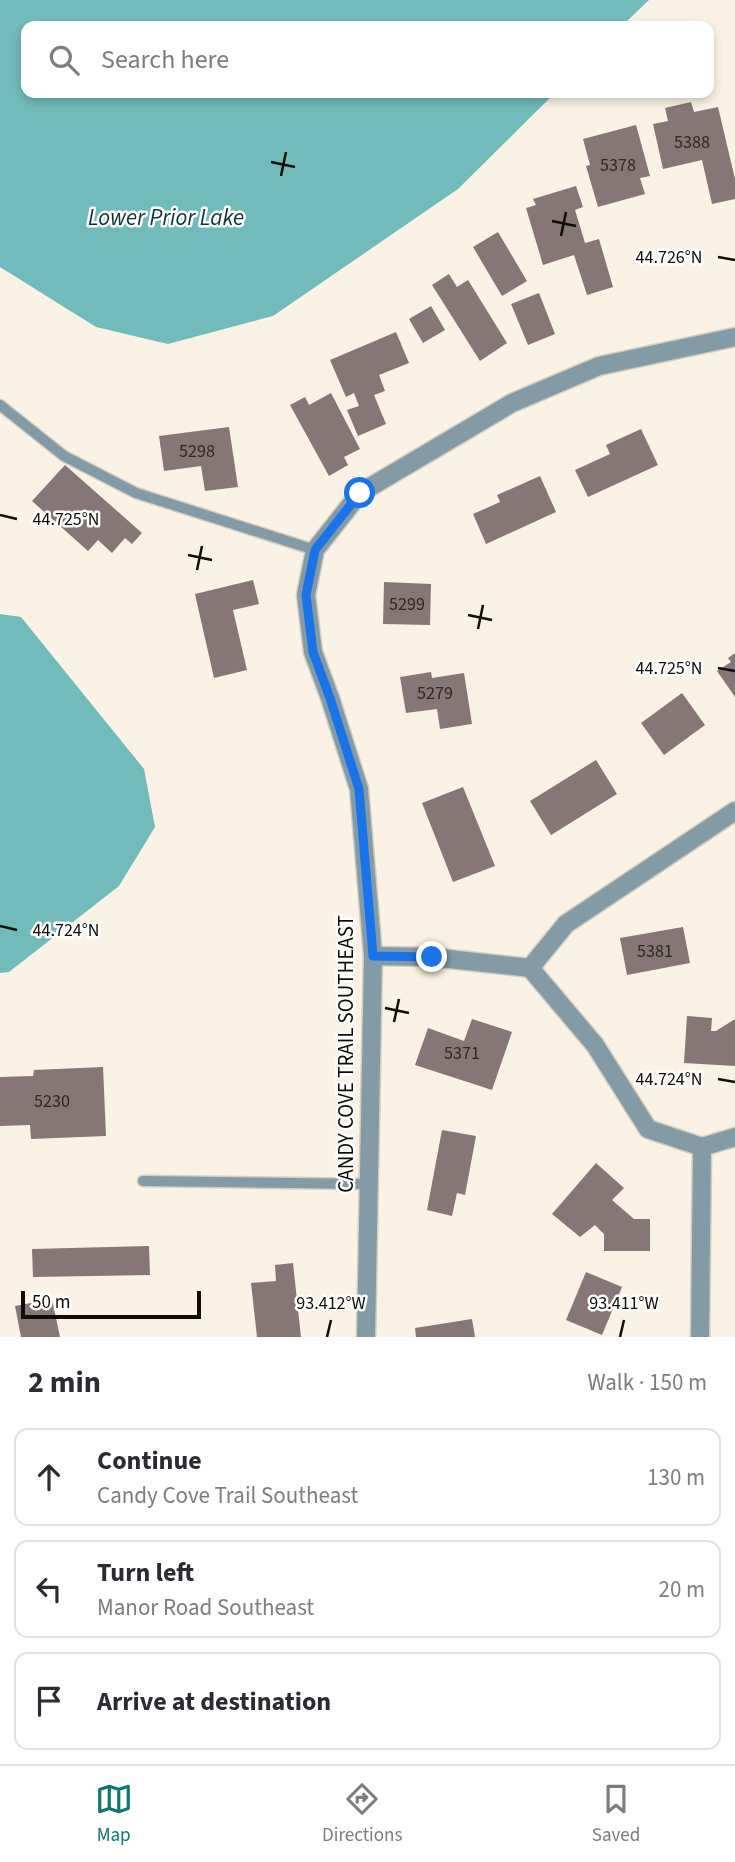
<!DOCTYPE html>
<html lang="en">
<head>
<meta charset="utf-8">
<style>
  :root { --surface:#fff; --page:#f2f2f3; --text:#2b2b33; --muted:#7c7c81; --line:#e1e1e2; --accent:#0f766e }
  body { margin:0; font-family:"Source Sans 3",sans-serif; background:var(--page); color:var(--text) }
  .scale { position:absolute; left:21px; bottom:18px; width:180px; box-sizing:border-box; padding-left:7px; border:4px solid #0f0d08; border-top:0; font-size:19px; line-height:24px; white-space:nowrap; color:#0f0d08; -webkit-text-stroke:5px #fff; paint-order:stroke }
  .stop { position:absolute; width:21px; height:21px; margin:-16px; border:5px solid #1a73e8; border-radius:50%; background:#fff }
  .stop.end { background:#1a73e8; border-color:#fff; box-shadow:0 2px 7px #0008 }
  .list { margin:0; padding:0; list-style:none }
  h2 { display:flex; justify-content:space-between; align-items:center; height:91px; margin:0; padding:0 28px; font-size:30px }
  h2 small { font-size:23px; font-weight:400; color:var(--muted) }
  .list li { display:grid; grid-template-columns:46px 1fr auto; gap:21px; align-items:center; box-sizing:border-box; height:98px; margin:0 14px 14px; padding:0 14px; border:2px solid var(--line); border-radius:14px }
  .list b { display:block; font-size:26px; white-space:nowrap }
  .list p { margin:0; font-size:23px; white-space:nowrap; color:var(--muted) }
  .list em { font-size:23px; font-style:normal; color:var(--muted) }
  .icon { flex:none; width:38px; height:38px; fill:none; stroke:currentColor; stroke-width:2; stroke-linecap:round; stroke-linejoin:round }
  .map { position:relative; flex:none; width:735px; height:1337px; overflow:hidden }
  .search { position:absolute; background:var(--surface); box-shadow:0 4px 10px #0003; left:21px; right:21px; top:21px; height:77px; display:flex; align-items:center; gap:18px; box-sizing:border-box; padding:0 24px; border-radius:14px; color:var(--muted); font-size:26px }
  .sheet { height:427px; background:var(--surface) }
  nav { display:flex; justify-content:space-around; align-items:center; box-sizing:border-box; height:98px; border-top:2px solid var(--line); background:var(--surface); font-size:19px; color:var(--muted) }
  nav a { display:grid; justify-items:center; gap:4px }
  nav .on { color:var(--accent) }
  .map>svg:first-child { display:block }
  .water { fill:#72bbbc }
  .building { fill:#867675 }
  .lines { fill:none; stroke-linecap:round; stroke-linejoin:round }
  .service-casing { stroke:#d4cdc1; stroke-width:13 }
  .minor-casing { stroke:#d4cdc1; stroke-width:21 }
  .service { stroke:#829ba7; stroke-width:10 }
  .minor { stroke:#829ba7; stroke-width:18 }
  .route { stroke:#1a73e8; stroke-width:9 }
  .ticks { fill:none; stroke:#0f0d08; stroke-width:2.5 }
  .labels { text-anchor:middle; stroke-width:5; stroke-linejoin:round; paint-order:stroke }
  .number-label { font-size:18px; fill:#2d2723 }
  .street-label { font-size:21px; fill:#0f0d08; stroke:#fff }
  .water-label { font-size:23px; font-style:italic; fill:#0e3334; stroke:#fff }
  .ticks-label { font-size:18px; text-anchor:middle; fill:#0f0d08; stroke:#fff; stroke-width:5; stroke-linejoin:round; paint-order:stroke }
</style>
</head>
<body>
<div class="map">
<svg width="735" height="1337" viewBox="0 0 735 1337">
  <rect width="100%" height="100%" fill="#faf2e4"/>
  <!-- water -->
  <g class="water">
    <polygon points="0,0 649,0 622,26 26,26 26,93 555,93 458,189 273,316 168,344 96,327 0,267"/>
    <polygon points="0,614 21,617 144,769 155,827 119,886 9,972 0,973"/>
  </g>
  <!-- building -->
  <g class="building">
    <polygon points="691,102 694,112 718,107 735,179 735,199 712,204 702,160 663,169 653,124 668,121 665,108"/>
    <polygon points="636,125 650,176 640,178 645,194 598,207 586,166 590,165 583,139"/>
    <polygon points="576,186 583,207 575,210 585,243 599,239 613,287 587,295 574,255 543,265 526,208 536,205 533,199"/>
    <polygon points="498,232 527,281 502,296 473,247"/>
    <polygon points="449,274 457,287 468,280 507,343 480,361 432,285"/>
    <polygon points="539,293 555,334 528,345 511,304"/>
    <polygon points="431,306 445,330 423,343 409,319"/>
    <polygon points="396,332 409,363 379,375 385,391 374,395 386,424 358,436 347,410 359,406 354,393 346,397 330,360"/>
    <polygon points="331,393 360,449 344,457 348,465 329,476 290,405 305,397 309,405"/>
    <polygon points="229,427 238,487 205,491 201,466 164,471 159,436"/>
    <polygon points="641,429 658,465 588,497 575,470 610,454 606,445"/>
    <polygon points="65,465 142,533 132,544 125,538 112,553 98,540 88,551 32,501"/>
    <polygon points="540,476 556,512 486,544 473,514 500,502 497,495"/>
    <polygon points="253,580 259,604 233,610 247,670 214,678 195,594"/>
    <polygon points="384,582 431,584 430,625 383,624"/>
    <polygon points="735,653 735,697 717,671 731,662 728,658"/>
    <polygon points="431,672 432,678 464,673 472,724 440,729 437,709 406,713 400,677"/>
    <polygon points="682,693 705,725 664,755 641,723"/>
    <polygon points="596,760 617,794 551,835 530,801"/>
    <polygon points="463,787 495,866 453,882 422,803"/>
    <polygon points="683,927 690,963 627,975 620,938"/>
    <polygon points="687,1016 712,1018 711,1031 716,1031 735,1019 735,1066 684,1063"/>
    <polygon points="472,1019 512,1032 492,1090 415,1065 428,1028 464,1041"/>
    <polygon points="103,1067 106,1136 31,1139 30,1125 0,1126 0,1077 33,1076 34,1070"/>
    <polygon points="442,1130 476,1136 465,1195 457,1193 452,1216 427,1210"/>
    <polygon points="596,1163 624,1188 612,1200 634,1219 650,1219 650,1251 604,1251 604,1234 595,1225 580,1237 552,1214"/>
    <polygon points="149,1246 150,1275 33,1277 32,1249"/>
    <polygon points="293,1263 301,1337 257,1337 251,1283 276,1281 275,1265"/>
    <polygon points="586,1272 622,1287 602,1335 566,1320"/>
    <polygon points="52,1299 60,1337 21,1337 15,1306"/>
    <polygon points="472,1319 475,1337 416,1337 415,1328"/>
  </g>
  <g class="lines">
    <!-- service casing -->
    <g class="service-casing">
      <g id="service">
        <polyline points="0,405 64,456 136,493 315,550"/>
        <polyline points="143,1181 369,1184"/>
      </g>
    </g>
    <!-- minor casing -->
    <g class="minor-casing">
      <g id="minor">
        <polyline points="373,956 431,957 530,968 566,924 735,811"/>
        <polyline points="530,968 595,1045 648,1129 702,1147 735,1137"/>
        <polyline points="366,1337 373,956 359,789 330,698 313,652 306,595 315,550 360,493 512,403 599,366 735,337"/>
        <polyline points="700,1337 702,1147"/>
      </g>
    </g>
    <!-- service -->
    <use href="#service" class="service"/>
    <!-- minor -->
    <use href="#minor" class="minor"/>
  </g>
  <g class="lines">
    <!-- route -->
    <polyline class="route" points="360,493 315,550 306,595 313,652 330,698 359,789 373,956 432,957"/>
  </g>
  <!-- ticks -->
  <path class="ticks" d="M271,162L295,167M281,176L286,152M552,221L576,226M561,236L566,212M718,257L735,260M0,515L17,519M188,555L212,560M197,570L202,546M468,615L492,620M478,629L483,605M718,668L735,671M0,926L17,930M385,1008L409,1013M394,1022L399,999M718,1079L735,1082M327,1337L331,1320M620,1337L624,1320"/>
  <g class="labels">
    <!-- number labels -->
    <g class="number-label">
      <text x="692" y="148">5388</text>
      <text x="618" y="171">5378</text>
      <text x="197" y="457">5298</text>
      <text x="407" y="610">5299</text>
      <text x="435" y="699">5279</text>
      <text x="655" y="957">5381</text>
      <text x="462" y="1059">5371</text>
      <text x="52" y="1107">5230</text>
    </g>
    <!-- street labels -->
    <g class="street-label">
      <text transform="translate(346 1054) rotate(-90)" y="7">CANDY COVE TRAIL SOUTHEAST</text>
    </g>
    <!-- water labels -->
    <g class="water-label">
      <text x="166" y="225">Lower Prior Lake</text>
    </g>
  </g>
  <g class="ticks-label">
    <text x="669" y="263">44.726°N</text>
    <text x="66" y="525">44.725°N</text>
    <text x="669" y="674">44.725°N</text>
    <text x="66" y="936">44.724°N</text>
    <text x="669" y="1085">44.724°N</text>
    <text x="331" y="1309">93.412°W</text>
    <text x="624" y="1309">93.411°W</text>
  </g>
</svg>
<div class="scale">50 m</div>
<div class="stop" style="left:360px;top:493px"></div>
<div class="stop end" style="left:432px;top:957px"></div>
<div class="search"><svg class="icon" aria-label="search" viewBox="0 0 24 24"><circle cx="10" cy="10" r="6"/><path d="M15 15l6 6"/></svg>Search here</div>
</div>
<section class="sheet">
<h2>2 min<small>Walk · 150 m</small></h2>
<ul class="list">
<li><svg class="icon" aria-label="ahead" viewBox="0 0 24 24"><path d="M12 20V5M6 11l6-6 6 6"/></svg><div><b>Continue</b><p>Candy Cove Trail Southeast</p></div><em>130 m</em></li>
<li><svg class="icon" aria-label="left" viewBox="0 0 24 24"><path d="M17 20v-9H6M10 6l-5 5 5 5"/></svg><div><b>Turn left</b><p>Manor Road Southeast</p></div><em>20 m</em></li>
<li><svg class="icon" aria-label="arrive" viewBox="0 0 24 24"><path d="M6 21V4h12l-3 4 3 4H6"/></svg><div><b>Arrive at destination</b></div></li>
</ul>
</section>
<nav>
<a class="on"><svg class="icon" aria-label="map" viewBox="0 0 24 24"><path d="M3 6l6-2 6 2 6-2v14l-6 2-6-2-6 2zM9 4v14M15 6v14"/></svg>Map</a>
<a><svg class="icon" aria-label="directions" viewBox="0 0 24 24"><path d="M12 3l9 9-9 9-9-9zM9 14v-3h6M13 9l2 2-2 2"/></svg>Directions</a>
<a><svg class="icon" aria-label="saved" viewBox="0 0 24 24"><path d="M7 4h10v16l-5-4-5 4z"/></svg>Saved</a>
</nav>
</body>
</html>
